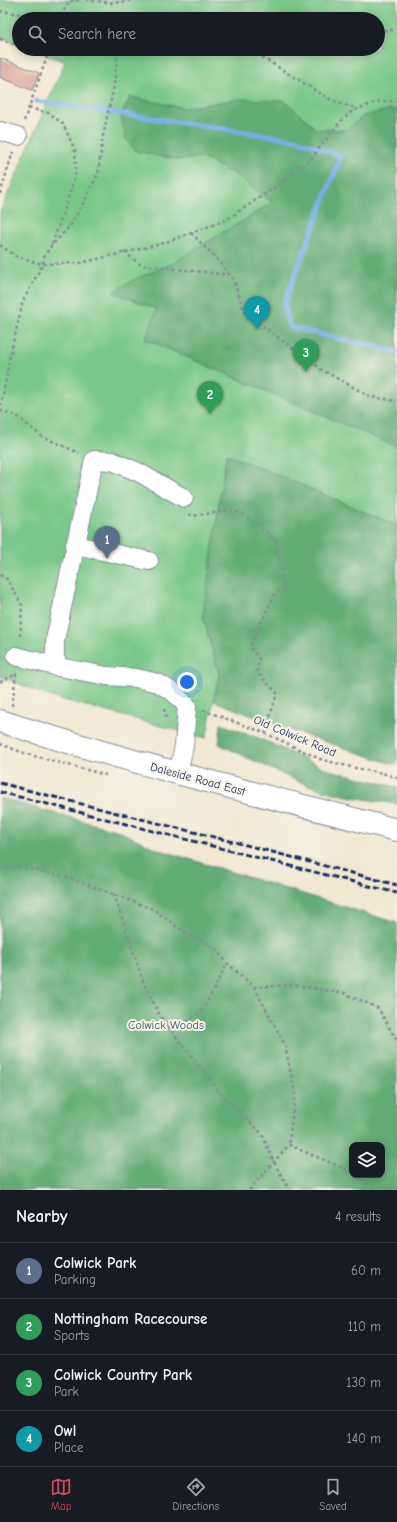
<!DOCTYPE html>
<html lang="en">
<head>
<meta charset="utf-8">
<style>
  :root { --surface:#171b24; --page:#20242c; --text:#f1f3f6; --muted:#9ea1a6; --line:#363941; --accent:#d1495b }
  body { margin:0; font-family:"Comic Neue",sans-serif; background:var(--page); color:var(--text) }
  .controls { position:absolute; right:12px; bottom:12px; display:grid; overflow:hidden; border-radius:8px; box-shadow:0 2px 10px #0003 }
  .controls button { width:36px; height:36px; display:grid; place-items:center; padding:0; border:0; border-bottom:1px solid var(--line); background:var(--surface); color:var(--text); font:20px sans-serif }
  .you { position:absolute; left:187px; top:682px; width:14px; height:14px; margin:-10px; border:3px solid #fff; border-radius:50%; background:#1a73e8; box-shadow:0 0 0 6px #1a73e833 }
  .badge { display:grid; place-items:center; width:26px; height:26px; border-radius:50%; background:var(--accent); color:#fff; font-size:13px; font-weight:700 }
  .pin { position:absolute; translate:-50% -33px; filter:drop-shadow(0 1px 2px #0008) }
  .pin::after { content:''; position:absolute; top:21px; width:14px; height:12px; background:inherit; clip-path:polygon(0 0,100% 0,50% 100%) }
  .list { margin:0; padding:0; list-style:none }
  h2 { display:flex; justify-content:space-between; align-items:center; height:52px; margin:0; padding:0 16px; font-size:17px }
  h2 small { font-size:13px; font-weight:400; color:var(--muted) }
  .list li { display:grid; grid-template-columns:26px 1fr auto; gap:12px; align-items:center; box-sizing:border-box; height:56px; padding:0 16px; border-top:1px solid var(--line) }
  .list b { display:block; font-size:15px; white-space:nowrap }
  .list p { margin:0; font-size:13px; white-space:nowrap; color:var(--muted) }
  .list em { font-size:13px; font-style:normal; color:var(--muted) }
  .icon { flex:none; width:22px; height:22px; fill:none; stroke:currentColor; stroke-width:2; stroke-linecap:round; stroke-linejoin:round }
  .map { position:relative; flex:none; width:397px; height:1190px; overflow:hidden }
  .search { position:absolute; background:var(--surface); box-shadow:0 2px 10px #0003; left:12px; right:12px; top:12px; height:44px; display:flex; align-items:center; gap:10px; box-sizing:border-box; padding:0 14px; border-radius:22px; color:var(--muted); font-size:15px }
  .sheet { height:276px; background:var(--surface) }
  nav { display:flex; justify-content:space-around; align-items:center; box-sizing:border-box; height:56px; border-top:1px solid var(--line); background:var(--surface); font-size:11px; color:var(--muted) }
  nav a { display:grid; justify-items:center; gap:2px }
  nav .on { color:var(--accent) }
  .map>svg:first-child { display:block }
  .green { fill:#79c889; stroke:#4a7c74 }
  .forest { fill:#62ac75; stroke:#3e6e6a; fill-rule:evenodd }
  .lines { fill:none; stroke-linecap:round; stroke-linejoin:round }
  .stream { stroke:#78aee7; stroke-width:5 }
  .building { fill:#daa499 }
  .minor-casing { stroke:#868c98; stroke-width:20 }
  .major-casing { stroke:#868c98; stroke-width:24 }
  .path { stroke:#868c98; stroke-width:2.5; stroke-dasharray:3 3; stroke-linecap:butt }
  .minor { stroke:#fff; stroke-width:18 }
  .major { stroke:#fff; stroke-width:22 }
  .rail { stroke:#1b2f5e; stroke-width:3; stroke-dasharray:6 3; stroke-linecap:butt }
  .labels { text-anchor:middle; stroke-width:4; stroke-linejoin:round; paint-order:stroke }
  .street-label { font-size:12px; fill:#1b2f5e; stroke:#f7f3e8 }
  .park-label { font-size:12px; fill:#325569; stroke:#f7f3e8 }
</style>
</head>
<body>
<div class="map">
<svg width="397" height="1190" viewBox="0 0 397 1190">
  <rect width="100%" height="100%" fill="#f7f3e8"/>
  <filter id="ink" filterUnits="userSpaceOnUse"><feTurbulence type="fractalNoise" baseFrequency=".025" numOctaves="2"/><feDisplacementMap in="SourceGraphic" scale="8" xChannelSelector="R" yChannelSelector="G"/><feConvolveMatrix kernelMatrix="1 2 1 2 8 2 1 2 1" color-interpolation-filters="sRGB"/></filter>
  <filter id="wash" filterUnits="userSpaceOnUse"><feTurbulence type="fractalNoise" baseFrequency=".012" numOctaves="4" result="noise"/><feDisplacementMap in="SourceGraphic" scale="16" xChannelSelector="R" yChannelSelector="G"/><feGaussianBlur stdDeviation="0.9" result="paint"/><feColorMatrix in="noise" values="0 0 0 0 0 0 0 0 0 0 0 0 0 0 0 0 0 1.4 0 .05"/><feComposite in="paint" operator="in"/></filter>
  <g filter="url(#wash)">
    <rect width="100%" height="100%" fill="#f2e8d2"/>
    <!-- green -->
    <polygon class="green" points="0,0 397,0 397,526 283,477 203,616 219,674 206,738 49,696 0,676 0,212 65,62 32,49 378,49 378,19 19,19 19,44 0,37"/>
    <!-- forest -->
    <g class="forest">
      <polygon points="130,97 184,108 238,99 285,101 316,129 347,130 363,116 388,110 397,110 397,447 145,339 157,309 113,292 133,280 174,263 208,241 243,221 272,202 236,175 201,157 177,160 136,151 126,139 121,116"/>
      <polygon points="226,454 283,477 397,526 397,765 386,762 278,726 214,701 219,674 203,616"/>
      <path d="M221,724L259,738L329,770L397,787V804C368,800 339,796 310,786C279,774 249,758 219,744Z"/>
      <path d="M0,798L119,831L160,850L397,923V1190H0ZM352,1145H382V1175H352Z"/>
    </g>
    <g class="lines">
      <!-- stream -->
      <polyline class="stream" points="36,101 298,140 341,156 284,304 289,327 397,352"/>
    </g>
    <g id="blocks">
      <!-- building -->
      <polygon class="building" points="0,58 39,73 32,90 0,77"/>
    </g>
  </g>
  <g filter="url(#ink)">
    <use href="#blocks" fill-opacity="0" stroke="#868c98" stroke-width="1"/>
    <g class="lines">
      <!-- minor casing -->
      <g class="minor-casing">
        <g id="minor">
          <polyline points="0,131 18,136"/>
          <polyline points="75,545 149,561"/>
          <polyline points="16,656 59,667"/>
          <polyline points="178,774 184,746 187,706 173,692 158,683 136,678 107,676 59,667 55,658 55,640 94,460 112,461 138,472 184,498"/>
        </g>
      </g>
      <!-- major casing -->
      <g class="major-casing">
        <path id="major" d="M0,721C131,763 264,796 397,830"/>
      </g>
      <!-- path -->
      <g class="path">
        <polyline points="86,0 113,3 133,0"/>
        <polyline points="0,11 58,19 61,16 75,19"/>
        <polyline points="61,16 69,1 79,0"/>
        <polyline points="378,31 397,29"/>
        <polyline points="0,39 19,46"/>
        <polyline points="246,49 260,56 331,100 358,109"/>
        <polyline points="29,108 49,113 63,124 75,150 76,172 66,205 52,244"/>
        <polyline points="24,121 47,57 26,49"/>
        <polyline points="0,194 13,152"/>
        <polyline points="191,233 217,259 233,279 245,313 322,370 371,397 397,401"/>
        <polyline points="0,245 17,257 43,264 80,263 161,244 226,220 271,190 310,160 340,122 351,112 376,102 397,101"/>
        <polyline points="124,252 141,265 230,275"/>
        <polyline points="0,411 17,416 41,436 79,453"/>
        <polyline points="0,412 10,356 23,301 43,264 43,258 51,246 70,226 84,202 98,174 103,136 114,86 118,49"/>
        <polyline points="189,514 193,516 225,511 241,513 260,526 276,541 284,587 274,595 250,647 259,659 257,672 277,693 265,733"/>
        <polyline points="0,575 7,579 22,605 20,639"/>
        <polyline points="0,682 16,674"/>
        <polyline points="12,706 16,673"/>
        <polyline points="164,709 167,721"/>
        <polyline points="203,710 265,733 320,759 355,768 382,773 397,778"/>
        <polyline points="0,744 27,754 106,775"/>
        <polyline points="0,867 36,870 70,878 155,910 181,930 215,948 227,963 254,987 292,985 344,993 378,1008 397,1041"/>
        <polyline points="114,894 143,981 160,1016 220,1093 262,1134 274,1162 289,1190"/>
        <polyline points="254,987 285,1045 295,1093 289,1145"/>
        <polyline points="172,1032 201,1012 214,990 227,963"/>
        <polyline points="356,1175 376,1190"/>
        <polyline points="249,1190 289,1145 352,1172"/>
      </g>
      <!-- minor -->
      <use href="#minor" class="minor"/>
      <!-- major -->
      <use href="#major" class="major"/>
      <!-- rail -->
      <g class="rail">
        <polyline points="0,783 113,812 242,844 397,885"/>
        <polyline points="0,792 397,893"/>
      </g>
    </g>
  </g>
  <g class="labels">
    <!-- street labels -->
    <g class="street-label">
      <text transform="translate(295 736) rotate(23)" y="4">Old Colwick Road</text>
      <text transform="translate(198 779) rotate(15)" y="4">Daleside Road East</text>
    </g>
    <!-- park labels -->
    <g class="park-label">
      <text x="166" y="1029">Colwick Woods</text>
    </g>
  </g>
</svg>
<div class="controls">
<button><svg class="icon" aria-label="layers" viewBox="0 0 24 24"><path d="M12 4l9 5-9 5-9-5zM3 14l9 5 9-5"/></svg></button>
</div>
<div class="you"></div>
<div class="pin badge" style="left:107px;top:559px;background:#5c6f8a">1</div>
<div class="pin badge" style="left:210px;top:414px;background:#2e9e5b">2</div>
<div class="pin badge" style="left:306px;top:372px;background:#2e9e5b">3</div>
<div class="pin badge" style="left:257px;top:329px;background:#0f9aa8">4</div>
<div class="search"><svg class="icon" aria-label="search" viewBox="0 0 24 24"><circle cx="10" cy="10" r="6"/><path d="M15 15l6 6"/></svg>Search here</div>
</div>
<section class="sheet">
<h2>Nearby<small>4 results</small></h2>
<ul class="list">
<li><span class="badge" style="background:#5c6f8a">1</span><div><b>Colwick Park</b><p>Parking</p></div><em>60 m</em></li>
<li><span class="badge" style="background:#2e9e5b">2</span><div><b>Nottingham Racecourse</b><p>Sports</p></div><em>110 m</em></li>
<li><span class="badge" style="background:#2e9e5b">3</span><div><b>Colwick Country Park</b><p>Park</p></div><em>130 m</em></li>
<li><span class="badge" style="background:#0f9aa8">4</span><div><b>Owl</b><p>Place</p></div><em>140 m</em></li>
</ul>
</section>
<nav>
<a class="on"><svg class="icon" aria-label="map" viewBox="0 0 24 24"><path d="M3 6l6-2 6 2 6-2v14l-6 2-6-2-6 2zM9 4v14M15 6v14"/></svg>Map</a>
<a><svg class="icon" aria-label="directions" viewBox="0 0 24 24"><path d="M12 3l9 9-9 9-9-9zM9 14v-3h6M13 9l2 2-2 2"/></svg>Directions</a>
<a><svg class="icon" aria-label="saved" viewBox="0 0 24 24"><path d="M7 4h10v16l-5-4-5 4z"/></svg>Saved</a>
</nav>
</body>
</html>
